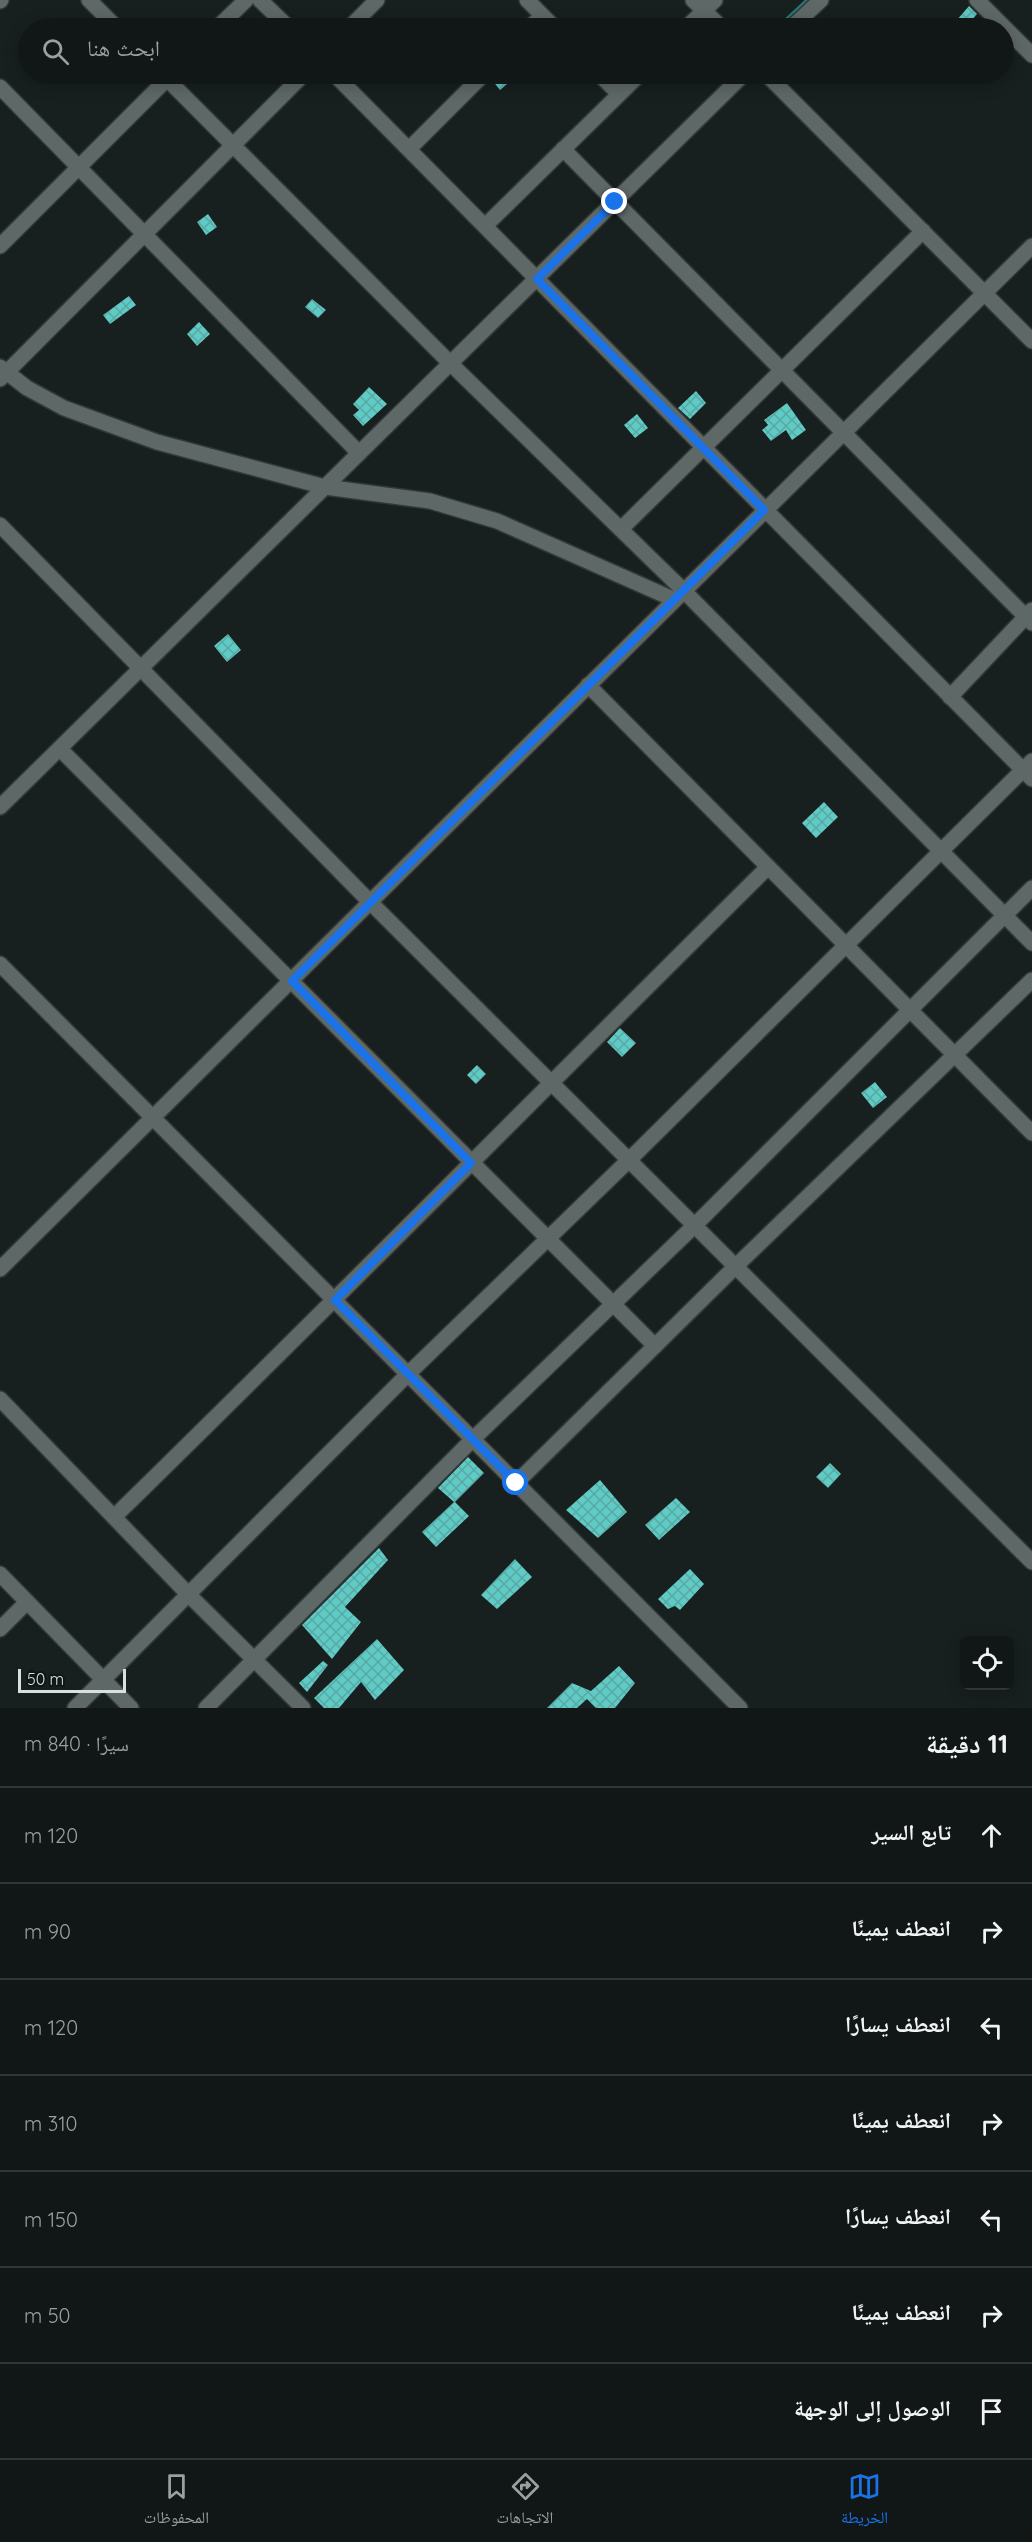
<!DOCTYPE html>
<html lang="ar">
<head>
<meta charset="utf-8">
<style>
  :root { --surface:#111717; --page:#1e2424; --text:#f1f3f6; --muted:#9c9fa1; --line:#303636; --accent:#1a73e8 }
  body { margin:0; font-family:Quicksand,"Noto Naskh Arabic",sans-serif; background:var(--page); color:var(--text); direction:rtl }
  .controls { position:absolute; right:18px; bottom:18px; display:grid; overflow:hidden; border-radius:9px; box-shadow:0 3px 15px #0003 }
  .controls button { width:54px; height:54px; display:grid; place-items:center; padding:0; border:0; border-bottom:2px solid var(--line); background:var(--surface); color:var(--text); font:30px sans-serif }
  .scale { position:absolute; left:18px; bottom:15px; width:108px; box-sizing:border-box; padding-left:6px; border:3px solid #dae0df; border-top:0; font-size:16px; line-height:21px; white-space:nowrap; color:#dae0df; -webkit-text-stroke:4px #0e1616; paint-order:stroke }
  .stop { position:absolute; width:18px; height:18px; margin:-14px; border:4px solid #1a73e8; border-radius:50%; background:#fff }
  .stop.end { background:#1a73e8; border-color:#fff; box-shadow:0 2px 6px #0008 }
  .list { margin:0; padding:0; list-style:none }
  h2 { display:flex; justify-content:space-between; align-items:center; height:78px; margin:0; padding:0 24px; font-size:26px }
  h2 small { font-size:20px; font-weight:400; color:var(--muted) }
  .list li { display:grid; grid-template-columns:39px 1fr auto; gap:18px; align-items:center; box-sizing:border-box; height:96px; padding:0 24px; border-top:2px solid var(--line) }
  .list b { display:block; font-size:22px; white-space:nowrap }
  .list em { font-size:20px; font-style:normal; color:var(--muted) }
  .icon { flex:none; width:33px; height:33px; fill:none; stroke:currentColor; stroke-width:2; stroke-linecap:round; stroke-linejoin:round }
  .map { position:relative; flex:none; width:1032px; height:1708px; overflow:hidden; direction:ltr }
  .search { position:absolute; background:var(--surface); box-shadow:0 3px 15px #0003; left:18px; right:18px; top:18px; height:66px; display:flex; align-items:center; gap:15px; box-sizing:border-box; padding:0 21px; border-radius:33px; color:var(--muted); font-size:22px }
  .sheet { height:750px; background:var(--surface) }
  nav { display:flex; justify-content:space-around; align-items:center; box-sizing:border-box; height:84px; border-top:2px solid var(--line); background:var(--surface); font-size:16px; color:var(--muted) }
  nav a { display:grid; justify-items:center; gap:3px }
  nav .on { color:var(--accent) }
  .map>svg:first-child { display:block }
  .lines { fill:none; stroke-linecap:round; stroke-linejoin:round }
  .stream { stroke:#247874; stroke-width:4.5 }
  .building { fill:url(#building-cross-hatch) }
  .minor-casing { stroke:#323838; stroke-width:18 }
  .minor { stroke:#5e6867; stroke-width:15 }
  .route { stroke:#1a73e8; stroke-width:8 }
</style>
</head>
<body>
<div class="map">
<svg width="1032" height="1708" viewBox="0 0 1032 1708">
  <defs>
    <pattern id="building-cross-hatch" width="8" height="8" patternUnits="userSpaceOnUse" patternTransform="scale(1.5)"><rect width="8" height="8" fill="#60cac5"/><path d="M0 0l8 8M0 8l8-8" fill="none" stroke="#58a8a4"/></pattern>
  </defs>
  <rect width="100%" height="100%" fill="#171f1f"/>
  <g class="lines">
    <!-- stream -->
    <polyline class="stream" points="778,28 808,0"/>
  </g>
  <!-- building -->
  <g class="building">
    <polygon points="969,6 977,14 965,28 950,28"/>
    <polygon points="501,74 519,74 500,90 492,80"/>
    <polygon points="208,214 217,227 206,235 197,222"/>
    <polygon points="129,296 136,305 110,324 103,315"/>
    <polygon points="312,299 326,310 318,318 305,307"/>
    <polygon points="199,322 210,334 197,346 187,334"/>
    <polygon points="369,387 387,404 363,426 353,415 359,410 353,404"/>
    <polygon points="696,391 706,403 690,419 678,408"/>
    <polygon points="787,403 806,430 792,440 786,430 771,441 762,430 768,425 764,420"/>
    <polygon points="637,414 648,428 635,438 624,425"/>
    <polygon points="228,634 241,650 227,662 214,646"/>
    <polygon points="824,802 838,817 816,838 802,823"/>
    <polygon points="620,1028 636,1043 622,1057 607,1042"/>
    <polygon points="477,1065 486,1074 476,1084 467,1075"/>
    <polygon points="875,1082 887,1097 873,1108 861,1093"/>
    <polygon points="468,1457 484,1473 455,1502 469,1516 436,1547 422,1532 454,1502 438,1488"/>
    <polygon points="830,1463 841,1474 828,1488 816,1477"/>
    <polygon points="600,1480 627,1512 598,1538 566,1510"/>
    <polygon points="676,1498 690,1512 659,1540 645,1525"/>
    <polygon points="379,1548 388,1560 345,1607 361,1622 332,1659 302,1625"/>
    <polygon points="515,1559 532,1577 497,1609 481,1595"/>
    <polygon points="690,1569 704,1584 680,1610 675,1606 668,1609 658,1599"/>
    <polygon points="377,1639 404,1670 375,1700 361,1682 339,1708 324,1708 314,1698"/>
    <polygon points="323,1661 328,1665 307,1692 299,1683"/>
    <polygon points="619,1666 635,1683 615,1708 596,1708 587,1699 577,1708 547,1708 572,1683 591,1691"/>
  </g>
  <g class="lines">
    <!-- minor casing -->
    <g class="minor-casing">
      <g id="minor">
        <polyline points="89,0 117,28"/>
        <polyline points="260,0 289,28"/>
        <polyline points="527,0 555,28"/>
        <polyline points="693,0 722,28"/>
        <polyline points="977,0 1032,55"/>
        <polyline points="0,1 1,0"/>
        <polyline points="217,28 246,0"/>
        <polyline points="349,28 377,0"/>
        <polyline points="529,28 542,16"/>
        <polyline points="686,28 715,0"/>
        <polyline points="791,28 821,0"/>
        <polyline points="162,74 450,363 683,590 1032,943"/>
        <polyline points="334,74 1032,779"/>
        <polyline points="599,74 619,94"/>
        <polyline points="766,74 1032,341"/>
        <polyline points="0,87 359,453"/>
        <polyline points="409,149 484,74"/>
        <polyline points="563,149 1032,623"/>
        <polyline points="485,226 640,74"/>
        <polyline points="0,246 172,74"/>
        <polyline points="0,367 27,388 64,408 157,442 325,487 430,501 497,521 673,599"/>
        <polyline points="0,379 304,74"/>
        <polyline points="0,525 371,903 1032,1562"/>
        <polyline points="621,529 923,231"/>
        <polyline points="588,685 1032,1133"/>
        <polyline points="950,697 1032,610"/>
        <polyline points="60,749 655,1346"/>
        <polyline points="0,807 744,74"/>
        <polyline points="0,964 740,1708"/>
        <polyline points="0,1269 1032,246"/>
        <polyline points="0,1399 188,1594 303,1708"/>
        <polyline points="516,1483 736,1266 1032,980"/>
        <path d="M114,1517C334,1302 550,1083 768,867"/>
        <polyline points="0,1574 131,1708"/>
        <polyline points="0,1629 27,1602"/>
        <polyline points="75,1708 408,1374 629,1160 1032,761"/>
        <polyline points="206,1708 472,1440 695,1225 1032,888"/>
      </g>
    </g>
    <!-- minor -->
    <use href="#minor" class="minor"/>
  </g>
  <g class="lines">
    <!-- route -->
    <polyline class="route" points="516,1483 335,1300 471,1163 292,981 764,510 537,279 615,202"/>
  </g>
</svg>
<div class="controls">
<button><svg class="icon" aria-label="locate" viewBox="0 0 24 24"><circle cx="12" cy="12" r="6"/><path d="M12 2v4M12 18v4M2 12h4M18 12h4"/></svg></button>
</div>
<div class="scale">50 m</div>
<div class="stop" style="left:516px;top:1483px"></div>
<div class="stop end" style="left:615px;top:202px"></div>
<div class="search"><svg class="icon" aria-label="search" viewBox="0 0 24 24"><circle cx="10" cy="10" r="6"/><path d="M15 15l6 6"/></svg>ابحث هنا</div>
</div>
<section class="sheet">
<h2>11 دقيقة<small>سيرًا · 840 m</small></h2>
<ul class="list">
<li><svg class="icon" aria-label="ahead" viewBox="0 0 24 24"><path d="M12 20V5M6 11l6-6 6 6"/></svg><div><b>تابع السير</b></div><em>120 m</em></li>
<li><svg class="icon" aria-label="right" viewBox="0 0 24 24"><path d="M7 20v-9h11M14 6l5 5-5 5"/></svg><div><b>انعطف يمينًا</b></div><em>90 m</em></li>
<li><svg class="icon" aria-label="left" viewBox="0 0 24 24"><path d="M17 20v-9H6M10 6l-5 5 5 5"/></svg><div><b>انعطف يسارًا</b></div><em>120 m</em></li>
<li><svg class="icon" aria-label="right" viewBox="0 0 24 24"><path d="M7 20v-9h11M14 6l5 5-5 5"/></svg><div><b>انعطف يمينًا</b></div><em>310 m</em></li>
<li><svg class="icon" aria-label="left" viewBox="0 0 24 24"><path d="M17 20v-9H6M10 6l-5 5 5 5"/></svg><div><b>انعطف يسارًا</b></div><em>150 m</em></li>
<li><svg class="icon" aria-label="right" viewBox="0 0 24 24"><path d="M7 20v-9h11M14 6l5 5-5 5"/></svg><div><b>انعطف يمينًا</b></div><em>50 m</em></li>
<li><svg class="icon" aria-label="arrive" viewBox="0 0 24 24"><path d="M6 21V4h12l-3 4 3 4H6"/></svg><div><b>الوصول إلى الوجهة</b></div></li>
</ul>
</section>
<nav>
<a class="on"><svg class="icon" aria-label="map" viewBox="0 0 24 24"><path d="M3 6l6-2 6 2 6-2v14l-6 2-6-2-6 2zM9 4v14M15 6v14"/></svg>الخريطة</a>
<a><svg class="icon" aria-label="directions" viewBox="0 0 24 24"><path d="M12 3l9 9-9 9-9-9zM9 14v-3h6M13 9l2 2-2 2"/></svg>الاتجاهات</a>
<a><svg class="icon" aria-label="saved" viewBox="0 0 24 24"><path d="M7 4h10v16l-5-4-5 4z"/></svg>المحفوظات</a>
</nav>
</body>
</html>
